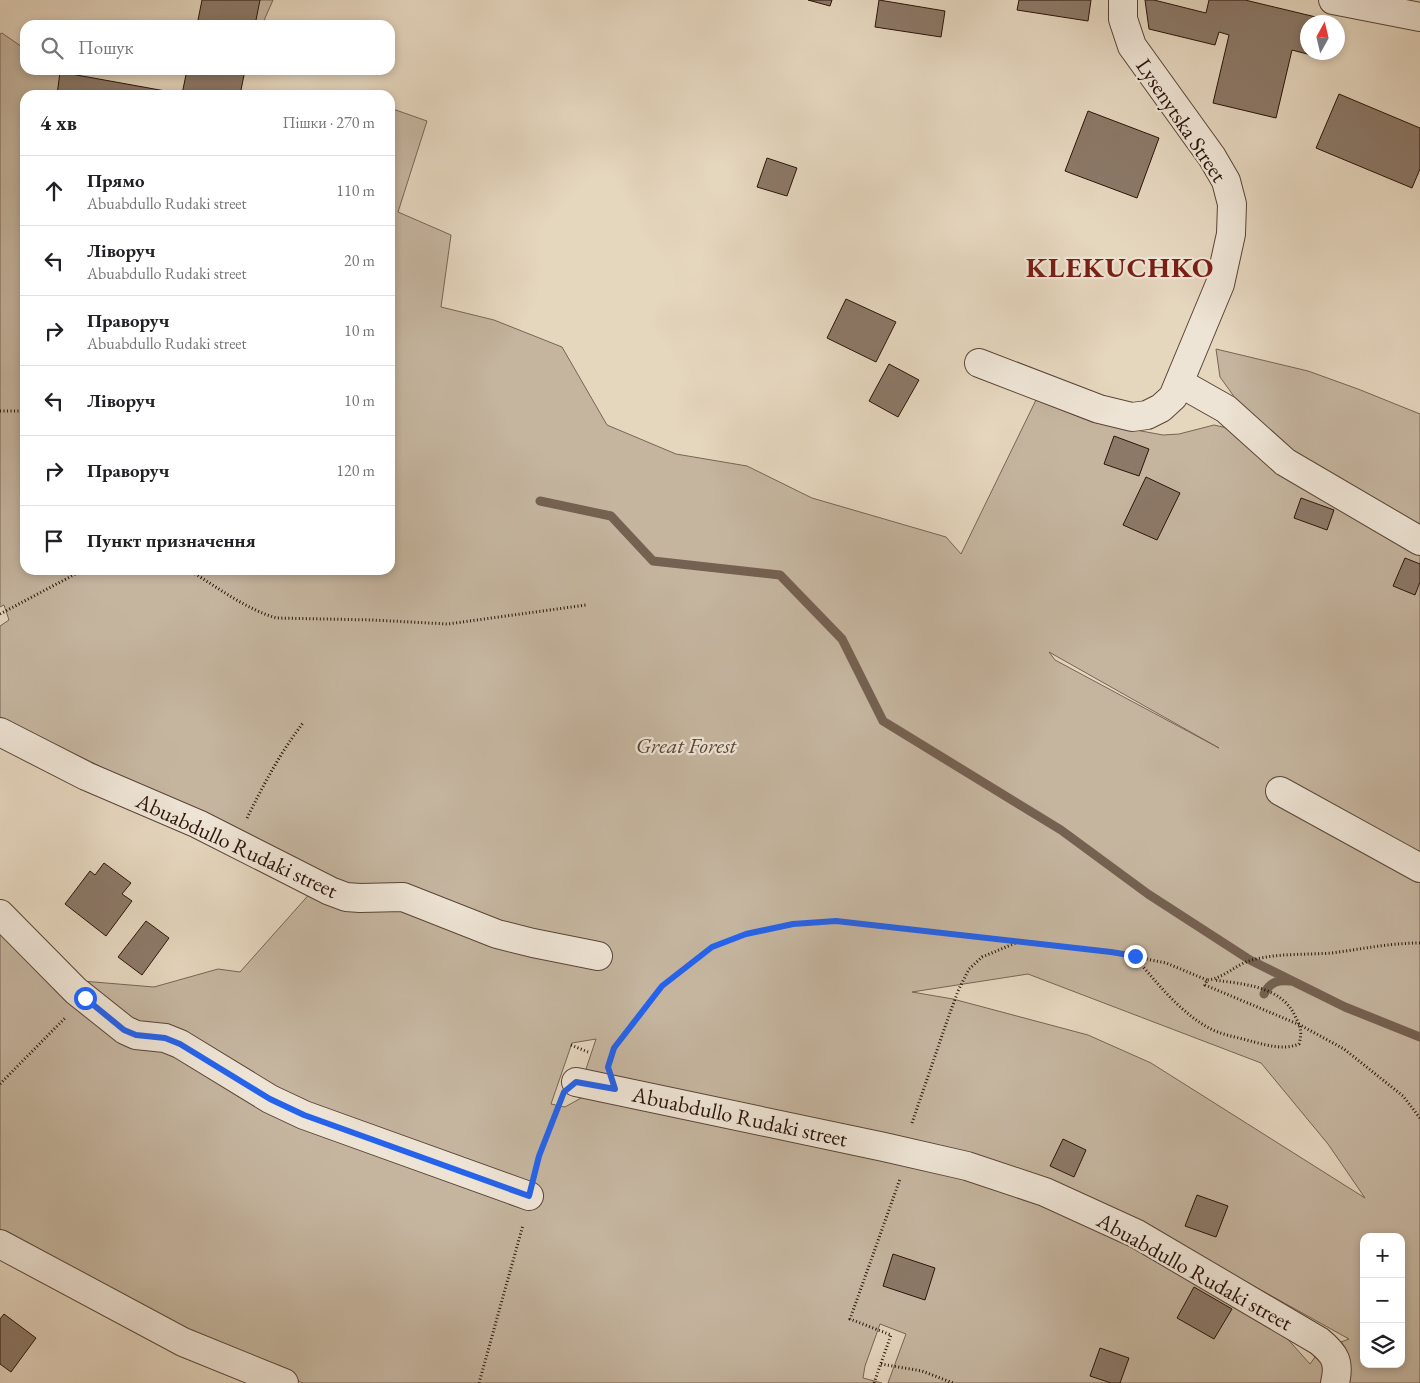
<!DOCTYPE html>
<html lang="uk">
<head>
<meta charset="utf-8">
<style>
  :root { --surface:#fff; --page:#f6f6f6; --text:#202124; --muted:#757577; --line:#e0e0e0 }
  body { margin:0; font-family:"EB Garamond",serif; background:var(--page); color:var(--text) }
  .controls { position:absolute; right:15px; bottom:15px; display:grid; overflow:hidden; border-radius:10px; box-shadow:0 2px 8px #0003 }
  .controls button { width:45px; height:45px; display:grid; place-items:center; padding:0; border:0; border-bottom:1px solid var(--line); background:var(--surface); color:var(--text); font:25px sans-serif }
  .compass { position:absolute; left:1300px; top:15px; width:45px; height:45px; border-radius:50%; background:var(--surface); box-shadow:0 2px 8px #0003; rotate:8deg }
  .stop { position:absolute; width:15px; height:15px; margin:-11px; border:4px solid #2563eb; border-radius:50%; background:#fff }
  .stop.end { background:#2563eb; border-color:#fff; box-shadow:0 1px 5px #0008 }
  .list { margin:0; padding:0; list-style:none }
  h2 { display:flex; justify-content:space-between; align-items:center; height:65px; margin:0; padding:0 20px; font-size:21px }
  h2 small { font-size:16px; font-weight:400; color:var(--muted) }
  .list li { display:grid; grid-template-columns:32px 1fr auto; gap:15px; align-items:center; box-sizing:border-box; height:70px; padding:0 20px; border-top:1px solid var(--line) }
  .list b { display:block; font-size:19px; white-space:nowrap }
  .list p { margin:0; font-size:16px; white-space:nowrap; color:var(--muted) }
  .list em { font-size:16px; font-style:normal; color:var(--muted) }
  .icon { flex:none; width:28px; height:28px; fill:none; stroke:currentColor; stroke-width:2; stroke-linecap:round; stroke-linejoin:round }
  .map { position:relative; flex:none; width:1420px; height:1383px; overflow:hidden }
  .search { position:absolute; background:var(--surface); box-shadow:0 2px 8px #0003; left:20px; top:20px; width:375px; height:55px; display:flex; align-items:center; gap:12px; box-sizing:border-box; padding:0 18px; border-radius:15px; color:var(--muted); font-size:19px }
  .panel { position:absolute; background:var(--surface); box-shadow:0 2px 8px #0003; left:20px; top:90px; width:375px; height:485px; border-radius:15px }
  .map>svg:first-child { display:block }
  .green { fill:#c5b59f; stroke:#786454; fill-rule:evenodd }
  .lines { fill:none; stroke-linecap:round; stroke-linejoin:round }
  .stream { stroke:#756151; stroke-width:9 }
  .building { fill:#8c7968; stroke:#2b140a }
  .minor-casing { stroke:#5a4437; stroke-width:30 }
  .path { stroke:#2b140a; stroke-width:3; stroke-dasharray:1 2.5; stroke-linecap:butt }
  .minor { stroke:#eee4d5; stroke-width:28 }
  .route { stroke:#2563eb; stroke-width:6 }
  .labels { text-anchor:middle; stroke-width:4.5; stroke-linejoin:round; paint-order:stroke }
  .street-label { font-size:22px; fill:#2b140a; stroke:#eee4d5 }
  .park-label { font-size:22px; font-style:italic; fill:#594437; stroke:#eee4d5 }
  .district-label { font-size:28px; font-weight:bold; letter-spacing:1px; fill:#7a1f14; stroke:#eee4d5 }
</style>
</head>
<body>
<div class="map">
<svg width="1420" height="1383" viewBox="0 0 1420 1383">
  <rect width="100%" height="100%" fill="#e5d6be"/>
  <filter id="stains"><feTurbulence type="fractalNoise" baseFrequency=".004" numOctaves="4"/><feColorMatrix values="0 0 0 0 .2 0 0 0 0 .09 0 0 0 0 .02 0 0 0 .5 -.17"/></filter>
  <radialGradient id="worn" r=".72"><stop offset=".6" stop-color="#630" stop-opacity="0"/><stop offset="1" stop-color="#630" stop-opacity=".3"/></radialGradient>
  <!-- green -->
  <g class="green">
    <polygon points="211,0 273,0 262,25 208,25"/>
    <path d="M2,33L25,49V70H56L92,95H25V570H390V108L427,121L398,212L451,235L441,307L494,320L562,347L607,425L676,454L747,466L812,498L946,537L961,554L1036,400L1092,422L1163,435L1179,434L1214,425L1236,430L1371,527L1420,555V1383H888L906,1334L880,1324L865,1366L863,1378L882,1383H303L187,1336L0,1235V924L82,981L154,987L218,969L240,972L313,890L347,888L0,717V626L9,620L4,605L0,607V34ZM1049,652L1219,748L1055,660ZM1028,974L1261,1063L1328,1144L1365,1198L1151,1063L1088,1035L953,999L912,992ZM596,1039L585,1072L590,1093L565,1107L551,1104L572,1043ZM1040,1200L1160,1234L1349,1339L1320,1350L1310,1364L1284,1335L1174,1265ZM1364,1237H1401V1364H1364Z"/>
    <polygon points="1216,349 1308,371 1358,389 1420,414 1420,526 1266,437 1248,416 1220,377"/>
  </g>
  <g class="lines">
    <!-- stream -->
    <g class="stream">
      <polyline points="540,501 611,516 653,561 780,575 842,639 883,721 1061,830 1148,894 1250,960 1345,1007 1420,1037"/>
      <path d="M1264,994C1270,982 1277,980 1290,981"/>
    </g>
  </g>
  <!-- building -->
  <g class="building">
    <polygon points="202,0 260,0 255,25 197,25"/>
    <polygon points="808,0 832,0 830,6"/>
    <polygon points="879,0 945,11 941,37 875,27"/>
    <polygon points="1019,0 1091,0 1088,21 1017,10"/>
    <polygon points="1145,0 1154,0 1206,13 1209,0 1245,0 1320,18 1319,22 1308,22 1308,52 1312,52 1311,55 1292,50 1276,118 1213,103 1229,35 1219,32 1215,45 1149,29"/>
    <polygon points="187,70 245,70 240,95 57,95 60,72 182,94"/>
    <polygon points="1339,94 1420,128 1420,169 1412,188 1316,148"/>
    <polygon points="1088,111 1159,138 1137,198 1065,171"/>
    <polygon points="767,158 797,168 787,196 757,187"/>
    <polygon points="846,299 896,322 876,362 827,338"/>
    <polygon points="889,364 919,380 898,417 869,401"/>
    <polygon points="1114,436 1149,449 1139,476 1104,464"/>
    <polygon points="1146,477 1180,493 1157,540 1123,525"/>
    <polygon points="1301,498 1334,510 1327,530 1294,518"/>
    <polygon points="1405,558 1420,564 1420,582 1415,595 1393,586"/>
    <polygon points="104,863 131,883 122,894 132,901 106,936 65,904 90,871 95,875"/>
    <polygon points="146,921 169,938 142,975 118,957"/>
    <polygon points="1063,1139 1086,1150 1074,1177 1050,1166"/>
    <polygon points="1197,1195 1228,1206 1216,1237 1185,1226"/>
    <polygon points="893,1254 935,1268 925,1300 883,1286"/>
    <polygon points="1194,1287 1232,1309 1214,1339 1177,1318"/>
    <polygon points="4,1314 36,1338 11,1372 0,1364 0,1319"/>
    <polygon points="1100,1348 1129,1358 1120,1383 1111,1383 1090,1376"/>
  </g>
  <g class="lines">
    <!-- minor casing -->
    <g class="minor-casing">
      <g id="minor">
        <polyline points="1333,0 1420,17"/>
        <polyline points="979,363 1099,409 1132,417 1147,415 1161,408 1173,397 1220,284 1231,234 1232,204 1226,181 1212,157 1132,46 1123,19 1123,0"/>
        <polyline points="1180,383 1226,409 1285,462 1420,541"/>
        <polyline points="0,732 86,776 198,824 330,891 346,897 360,898 403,897 497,934 533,943 598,956"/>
        <polyline points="1280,791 1420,868"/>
        <polyline points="0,914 76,991 125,1030 136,1035 165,1038 180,1044 270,1099 304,1115 529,1196"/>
        <path d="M576,1082L884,1147L967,1166L1045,1192L1137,1234L1319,1341C1335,1354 1340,1362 1335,1383"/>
        <polyline points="0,1244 183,1342 284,1383"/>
      </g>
    </g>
    <!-- path -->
    <g class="path">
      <polyline points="0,411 22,411"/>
      <path d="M189,570C217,587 244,608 276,618L373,620L448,624L586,605"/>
      <polyline points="0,614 83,570"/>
      <path d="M247,818C264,784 280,753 303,723"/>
      <path d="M1420,943C1390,943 1362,949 1332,953C1305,955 1278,953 1252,960C1236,964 1223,979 1207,980L1205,985L1300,1025L1344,1049L1403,1096L1420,1118"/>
      <path d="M1135,957C1156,982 1183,1016 1213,1030C1226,1036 1241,1038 1254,1042C1270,1046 1284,1050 1299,1044C1302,1034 1301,1027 1296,1018C1283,986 1243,984 1214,980"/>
      <polyline points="571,1045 588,1052"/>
      <polyline points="610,1060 615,1048 662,986 712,947 746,934 793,923 836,921 1111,952 1166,963 1207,980"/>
      <polyline points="0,1084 65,1018"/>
      <polyline points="912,1123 947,1021 958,991 969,969 982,957 1018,942"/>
      <polyline points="536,1167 539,1156 558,1105"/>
      <polyline points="881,1364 922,1371 953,1383"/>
      <polyline points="479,1383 523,1225"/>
      <polyline points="874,1383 891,1335 850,1319 900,1179"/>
    </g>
    <!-- minor -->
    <use href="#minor" class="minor"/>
  </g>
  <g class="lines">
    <!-- route -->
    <polyline class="route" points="85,998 124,1030 136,1035 165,1038 180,1044 270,1099 304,1115 529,1196 539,1156 564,1092 576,1082 615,1089 608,1067 614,1048 662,986 712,947 746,934 793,924 836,921 1111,952 1135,956"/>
  </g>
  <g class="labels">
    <!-- street labels -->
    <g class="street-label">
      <text transform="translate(1182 120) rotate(56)" y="8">Lysenytska Street</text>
      <text transform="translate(237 845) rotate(25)" y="8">Abuabdullo Rudaki street</text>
      <text transform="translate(740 1116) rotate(12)" y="8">Abuabdullo Rudaki street</text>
      <text transform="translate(1195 1271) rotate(29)" y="8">Abuabdullo Rudaki street</text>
    </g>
    <!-- park labels -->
    <g class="park-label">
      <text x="686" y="753">Great Forest</text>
    </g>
    <!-- district labels -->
    <g class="district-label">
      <text x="1120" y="277">KLEKUCHKO</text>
    </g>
  </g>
  <rect width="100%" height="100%" filter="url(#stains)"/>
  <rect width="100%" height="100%" fill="url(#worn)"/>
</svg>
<div class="controls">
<button>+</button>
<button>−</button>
<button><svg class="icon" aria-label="layers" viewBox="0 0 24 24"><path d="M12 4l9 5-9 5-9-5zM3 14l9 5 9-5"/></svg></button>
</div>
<svg class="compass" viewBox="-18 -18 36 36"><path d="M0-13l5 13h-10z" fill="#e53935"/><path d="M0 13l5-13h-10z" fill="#757577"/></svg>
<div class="stop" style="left:85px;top:998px"></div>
<div class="stop end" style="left:1135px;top:956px"></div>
<div class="search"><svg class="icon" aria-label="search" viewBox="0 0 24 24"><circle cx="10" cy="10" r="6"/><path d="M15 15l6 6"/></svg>Пошук</div>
<section class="panel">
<h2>4 хв<small>Пішки · 270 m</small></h2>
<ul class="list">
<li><svg class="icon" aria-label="ahead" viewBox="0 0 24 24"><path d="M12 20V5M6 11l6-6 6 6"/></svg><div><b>Прямо</b><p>Abuabdullo Rudaki street</p></div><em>110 m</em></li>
<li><svg class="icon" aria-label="left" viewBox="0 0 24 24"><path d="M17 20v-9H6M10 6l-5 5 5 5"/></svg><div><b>Ліворуч</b><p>Abuabdullo Rudaki street</p></div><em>20 m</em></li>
<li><svg class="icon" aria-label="right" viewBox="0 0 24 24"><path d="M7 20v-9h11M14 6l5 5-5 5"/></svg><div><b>Праворуч</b><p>Abuabdullo Rudaki street</p></div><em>10 m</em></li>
<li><svg class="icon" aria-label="left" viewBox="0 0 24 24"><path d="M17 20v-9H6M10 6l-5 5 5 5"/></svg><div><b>Ліворуч</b></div><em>10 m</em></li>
<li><svg class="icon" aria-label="right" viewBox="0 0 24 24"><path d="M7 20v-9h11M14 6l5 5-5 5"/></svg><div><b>Праворуч</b></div><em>120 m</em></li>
<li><svg class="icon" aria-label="arrive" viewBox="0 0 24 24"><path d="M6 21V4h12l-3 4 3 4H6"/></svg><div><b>Пункт призначення</b></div></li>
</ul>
</section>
</div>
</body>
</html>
